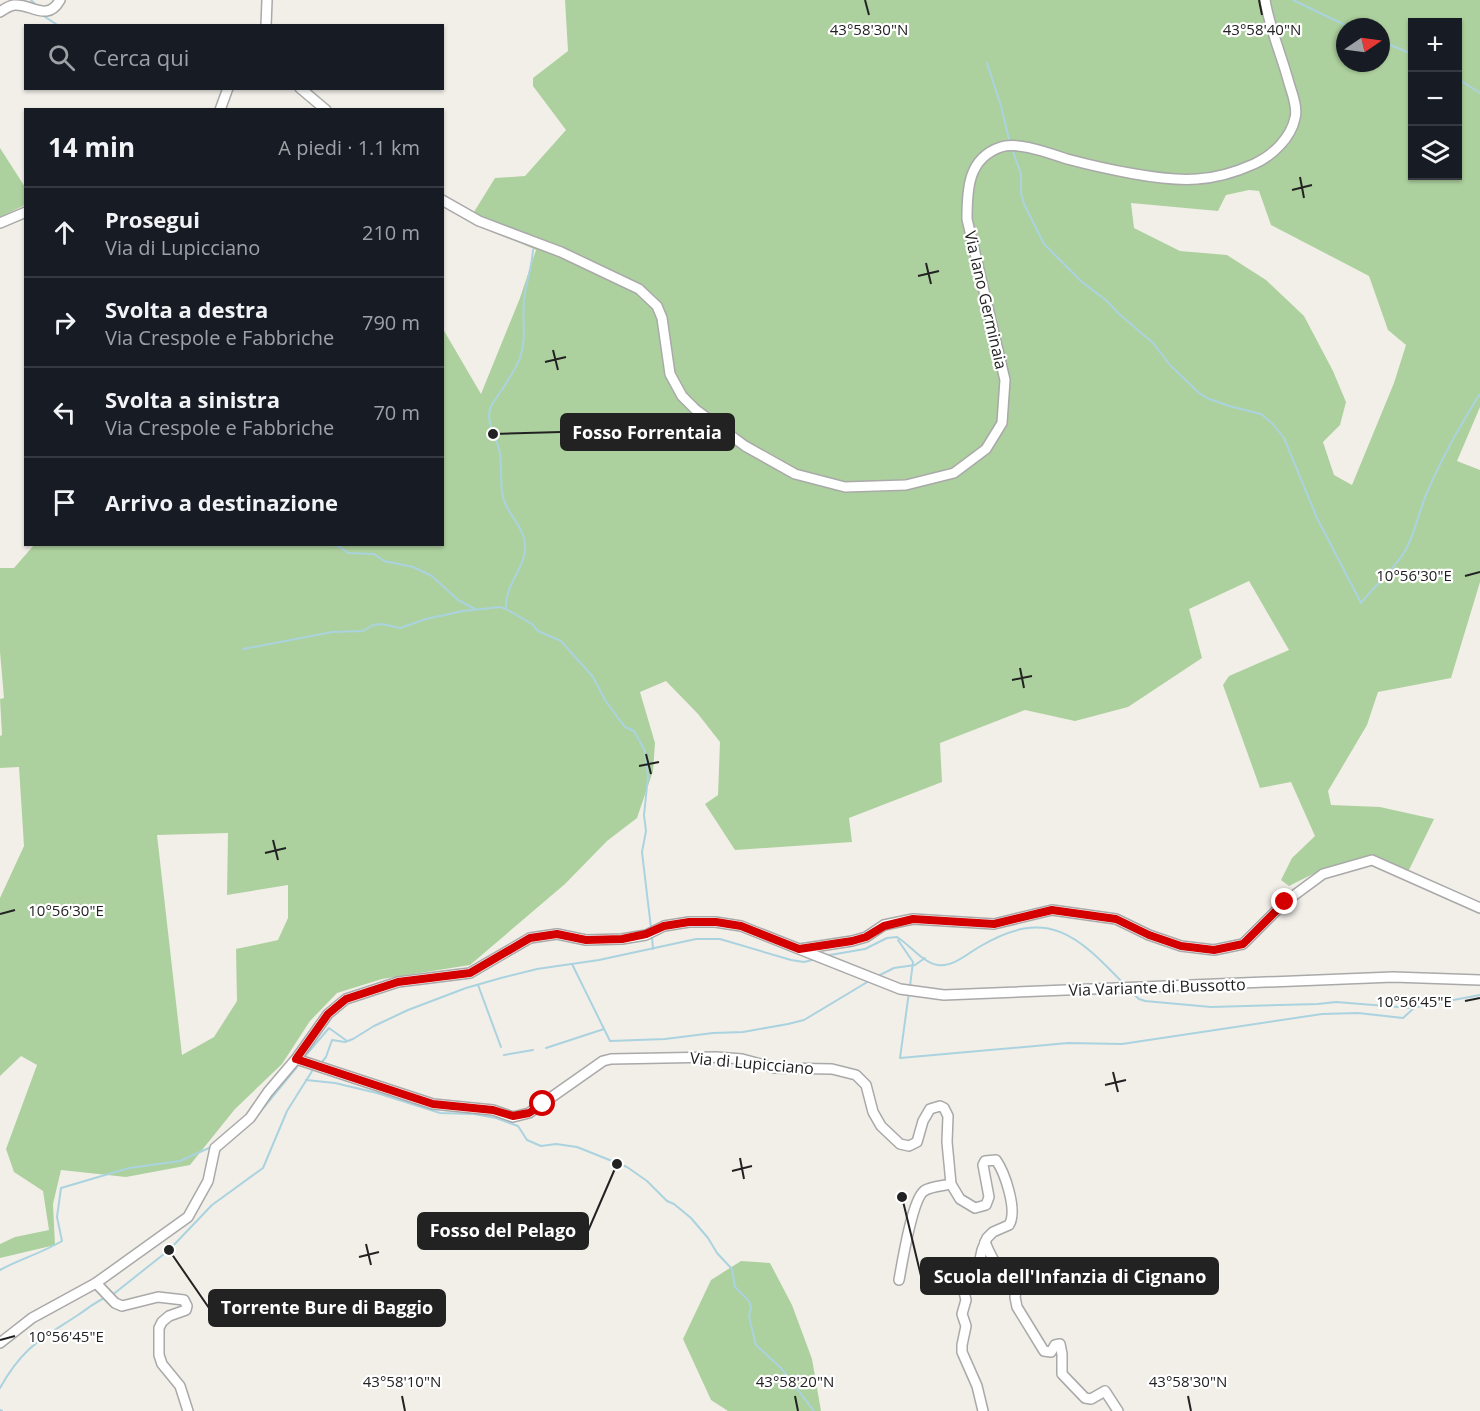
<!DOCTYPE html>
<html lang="it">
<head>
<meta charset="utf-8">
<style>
  :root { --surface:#171b24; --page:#20242c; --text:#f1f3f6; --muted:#9ea1a6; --line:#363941 }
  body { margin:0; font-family:"Open Sans",sans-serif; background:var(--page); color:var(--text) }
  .controls { position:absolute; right:18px; top:18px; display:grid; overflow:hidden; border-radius:0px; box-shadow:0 2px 4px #0004 }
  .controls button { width:54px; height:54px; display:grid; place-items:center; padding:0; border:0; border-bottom:2px solid var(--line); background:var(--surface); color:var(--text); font:30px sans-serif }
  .compass { position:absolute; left:1336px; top:18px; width:54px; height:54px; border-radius:50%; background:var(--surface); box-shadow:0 2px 4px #0004; rotate:77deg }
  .stop { position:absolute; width:18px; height:18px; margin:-14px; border:4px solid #d40000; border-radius:50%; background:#fff }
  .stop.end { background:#d40000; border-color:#fff; box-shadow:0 2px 6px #0008 }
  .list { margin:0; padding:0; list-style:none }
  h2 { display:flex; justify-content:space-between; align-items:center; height:78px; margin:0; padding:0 24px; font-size:26px }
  h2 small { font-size:20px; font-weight:400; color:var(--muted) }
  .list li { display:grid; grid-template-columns:39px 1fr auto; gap:18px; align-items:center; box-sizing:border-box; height:90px; padding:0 24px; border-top:2px solid var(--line) }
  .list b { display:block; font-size:22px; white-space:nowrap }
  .list p { margin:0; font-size:20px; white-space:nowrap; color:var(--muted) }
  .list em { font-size:20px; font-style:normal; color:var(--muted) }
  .icon { flex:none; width:33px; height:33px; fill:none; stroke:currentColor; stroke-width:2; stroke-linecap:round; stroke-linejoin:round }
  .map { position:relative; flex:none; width:1480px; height:1411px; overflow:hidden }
  .search { position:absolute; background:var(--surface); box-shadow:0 2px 4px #0004; left:24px; top:24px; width:420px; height:66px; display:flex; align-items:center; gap:15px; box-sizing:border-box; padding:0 21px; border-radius:0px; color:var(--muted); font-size:22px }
  .panel { position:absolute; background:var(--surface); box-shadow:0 2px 4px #0004; left:24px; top:108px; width:420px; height:438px; border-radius:0px }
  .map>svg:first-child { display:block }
  .forest { fill:#add19e; fill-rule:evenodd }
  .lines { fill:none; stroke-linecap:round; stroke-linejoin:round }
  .stream { stroke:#aad3df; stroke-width:2 }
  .minor-casing { stroke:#a9a9a9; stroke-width:12 }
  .minor { stroke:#fff; stroke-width:9 }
  .route { stroke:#d40000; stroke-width:8 }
  .ticks { fill:none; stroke:#222; stroke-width:2 }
  .labels { text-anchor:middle; stroke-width:4.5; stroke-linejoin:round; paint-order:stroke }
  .street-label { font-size:16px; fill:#222; stroke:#fff }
  .ticks-label { font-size:15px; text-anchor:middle; fill:#222; stroke:#fff; stroke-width:4.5; stroke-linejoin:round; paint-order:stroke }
  .leader { fill:none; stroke:#222; stroke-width:2 }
  .callout-dot { fill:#222; stroke:#fff; stroke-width:2 }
  .callout { fill:#222; stroke:#222; stroke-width:2 }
  .callout-label { font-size:18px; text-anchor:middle; font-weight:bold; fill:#fff }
</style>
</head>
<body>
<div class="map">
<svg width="1480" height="1411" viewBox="0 0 1480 1411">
  <rect width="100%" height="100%" fill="#f2efe9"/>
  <!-- forest -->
  <g class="forest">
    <path d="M565,0H1480V407L1457,461L1480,470V582L1451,678L1378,692L1367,725L1328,791L1331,805L1380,807L1434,819L1408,872L1370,855L1319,871L1289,886L1281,880L1292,858L1315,836L1291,782L1260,788L1223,685L1229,676L1289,650L1249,581L1189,609L1202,658L1128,707L1075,721L1025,710L940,743L942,782L849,818L852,842L735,850L705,804L718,795L720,742L698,714L666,681L640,692L655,743L653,771L637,818L607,841L565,884L470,965L382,979L337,993L310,1021L282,1064L235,1109L190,1165L126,1177L61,1170L53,1204L55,1245L0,1258V1244L15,1237L49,1230L43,1191L14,1172L6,1149L37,1065L21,1056L0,1076V898L24,846L19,767L0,768V736L2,735L0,699L4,698L0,652V568H14L34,545L442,544L443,329L481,394L520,298L536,250L469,220L495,178L525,176L566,130L533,86V78L568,51ZM1412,22H1458V176H1412ZM1345,27H1381V63H1345ZM1249,190L1259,191L1271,225L1369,276L1388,330L1406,345L1394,383L1352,485L1334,475L1323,442L1340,425L1346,402L1333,371L1304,316L1266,280L1227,255L1180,251L1134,228L1131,203L1218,211L1226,195ZM228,833L227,895L288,885V918L278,940L236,949L237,1001L214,1037L182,1055L157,835Z"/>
    <polygon points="0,148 25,187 25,205 0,217"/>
    <polygon points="741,1261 770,1263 792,1305 812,1359 821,1411 728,1411 711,1400 683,1339 711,1280"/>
  </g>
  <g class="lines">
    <!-- stream -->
    <g class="stream">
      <polyline points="31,0 36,5"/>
      <polyline points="1293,0 1349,27"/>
      <polyline points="39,13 59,26"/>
      <polyline points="1381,41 1412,54"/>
      <polyline points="987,63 1001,106 1010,144"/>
      <polyline points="1458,79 1480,93"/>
      <path d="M1012,149L1021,174V193L1024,204L1044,244L1082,282L1107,301L1118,313L1153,343L1170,365L1199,393L1207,398L1229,406L1261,414L1272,423L1284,438L1317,518L1361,603C1375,585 1393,571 1405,551C1415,534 1418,514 1426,495C1441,459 1459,427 1480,394"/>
      <path d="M533,250C532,267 526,283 524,300C522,321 527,337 520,358C515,371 507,382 499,394C496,399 491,404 490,409C486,422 496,437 499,449C504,468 497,489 507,507C513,519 524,530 525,544C527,567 504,585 506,609L532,624L538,631L561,641L593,677L605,700L618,718L625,727L634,731L645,751L648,777L644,815L646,831L642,852L651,928"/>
      <polyline points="330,544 340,547 348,553 374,554 384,561 413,567 432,576 458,600 475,609"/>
      <polyline points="243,649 332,632 363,631 373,625 382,624 400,628 426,619 463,611 500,607 506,609"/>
      <polyline points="652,937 653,949"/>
      <polyline points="898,940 913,962 910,986"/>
      <path d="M824,956L865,949L887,938L897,937C910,945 923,963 938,965C953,967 967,954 979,947C1048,906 1077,935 1125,985"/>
      <polyline points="572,964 610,1041 665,1039 713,1033 743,1032 788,1024 804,1020 869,981"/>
      <polyline points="876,977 894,968 915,965 925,958"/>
      <polyline points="478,985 501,1047"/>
      <polyline points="909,992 900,1058 1068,1043 1122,1044 1322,1014 1358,1013 1403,1018 1414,1008"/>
      <polyline points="1131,992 1139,999 1145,1001 1211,1007 1318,1004 1336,1002 1411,1008 1480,995"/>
      <polyline points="546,1048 604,1029"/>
      <polyline points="306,1055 329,1028 347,1041"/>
      <polyline points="504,1055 533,1050"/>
      <polyline points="321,1063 326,1057 332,1040 345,1042 353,1039 374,1026 408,1010 466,988 501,978 537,969 599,960 696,939 720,939 791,960 804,962 816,959"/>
      <polyline points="306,1080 335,1083 377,1093 440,1113 474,1114 496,1118 518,1126 527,1140 541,1146 556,1144 577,1147 627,1167 647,1181 667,1201 674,1204 691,1218 708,1238 717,1253 732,1269 735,1287 749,1301 751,1307 749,1317 756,1345 781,1368 814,1411"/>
      <polyline points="255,1118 297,1067"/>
      <path d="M0,1270C20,1259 42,1253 62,1241L57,1217L61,1188L129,1168L180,1161L209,1148"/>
      <polyline points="111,1296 169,1250 212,1205 263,1168 287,1111 314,1068"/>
      <path d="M0,1388C23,1347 40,1340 78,1315C87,1309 95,1302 105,1298"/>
      <polyline points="0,1410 2,1411"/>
    </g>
    <!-- minor casing -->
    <g class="minor-casing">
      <g id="minor">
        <path d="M0,12C4,9 9,6 14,5C31,3 47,23 60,0"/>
        <polyline points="266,26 267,0"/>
        <polyline points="300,88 326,110"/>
        <polyline points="220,110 228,88"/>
        <path d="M442,200L479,221L561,252L639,289L657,306L662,318L670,374L682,396L695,409L745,446L795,474L845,487L906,485L954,473L986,449L1002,423L1005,380L967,219C967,189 968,158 1001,147C1017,141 1051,154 1067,159C1101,168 1163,182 1197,179C1217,178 1236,172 1254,164C1272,156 1291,138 1295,118C1298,108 1292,93 1289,83C1282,57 1269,26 1265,0"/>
        <polyline points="0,223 26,212"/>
        <polyline points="800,949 852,941 866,937 884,925 913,919 994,924 1052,910 1116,919 1149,935 1181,946 1214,950 1243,944 1285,902 1323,874 1372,860 1480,908"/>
        <path d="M296,1059L433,1104L493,1110L513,1117L529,1113L603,1061L611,1059L716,1057L742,1059L775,1068L832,1069L856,1075L866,1085L873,1112L881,1126L900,1144L909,1146L917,1142L923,1121L930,1109L940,1106L944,1108L948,1116L947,1142L951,1184L960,1199L975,1208L986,1205L989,1197L983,1165L985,1161L996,1160C1005,1173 1018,1211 1009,1225L993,1232L987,1238L982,1250L977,1273L964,1292L966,1300L962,1314L966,1326L962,1345V1352L977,1386L983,1411"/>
        <path d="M985,1242C989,1252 994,1263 1001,1270C1006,1276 1013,1277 1018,1283L1015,1297L1017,1307L1044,1351L1051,1352L1055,1345L1060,1344L1062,1354V1374L1085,1398L1091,1399L1105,1391L1118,1411"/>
        <path d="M899,1280C902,1264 912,1200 924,1191C931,1186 943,1186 951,1184"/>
        <polyline points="96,1283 115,1303 122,1306 158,1297 184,1300 187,1306 186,1310 169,1316 162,1322 159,1328 159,1355 162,1364 180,1386 188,1411"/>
        <polyline points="0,1343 32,1318 96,1283 188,1217 208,1181 215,1148 250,1118 268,1092 296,1059 328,1014 346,999 398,982 470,973 530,938 557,934 586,940 622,939 646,935 664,926 689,922 715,922 741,926 900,989 944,995 1393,977 1480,980"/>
      </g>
    </g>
    <!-- minor -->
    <use href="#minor" class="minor"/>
  </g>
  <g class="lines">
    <!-- route -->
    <polyline class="route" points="543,1104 529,1113 513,1116 493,1110 433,1104 296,1059 328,1014 346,999 398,982 470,973 530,938 557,934 586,940 622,939 646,934 664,926 689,922 716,922 741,926 799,949 852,941 866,937 884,926 913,919 994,924 1052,910 1116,919 1149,935 1181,946 1214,950 1243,944 1285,902"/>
  </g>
  <!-- ticks -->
  <path class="ticks" d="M865,0L869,15M1259,0L1262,15M1300,177L1304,198M1292,190L1312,185M926,263L931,284M918,276L939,271M553,350L558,370M545,362L566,357M1465,576L1480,572M1020,668L1024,688M1012,680L1032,676M646,754L651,774M639,766L659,762M273,840L278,860M265,853L286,848M0,914L15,910M1465,1001L1480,998M1113,1072L1118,1092M1105,1085L1126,1080M740,1158L744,1179M732,1171L752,1166M366,1244L371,1265M359,1257L379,1252M0,1340L15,1336M402,1396L405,1411M795,1396L798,1411M1188,1396L1191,1411"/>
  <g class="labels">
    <!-- street labels -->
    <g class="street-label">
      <text transform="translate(986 300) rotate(77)" y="6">Via Iano Germinaia</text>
      <text transform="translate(1157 987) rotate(-2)" y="6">Via Variante di Bussotto</text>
      <text transform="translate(752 1063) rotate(5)" y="6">Via di Lupicciano</text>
    </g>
  </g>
  <g class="ticks-label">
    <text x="869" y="35">43°58'30"N</text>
    <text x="1262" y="35">43°58'40"N</text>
    <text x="1414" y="581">10°56'30"E</text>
    <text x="66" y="916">10°56'30"E</text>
    <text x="1414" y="1007">10°56'45"E</text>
    <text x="66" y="1342">10°56'45"E</text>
    <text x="402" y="1387">43°58'10"N</text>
    <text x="795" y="1387">43°58'20"N</text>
    <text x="1188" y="1387">43°58'30"N</text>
  </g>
  <!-- callouts -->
  <path class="leader" d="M493 434L561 432M617 1164L588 1231M902 1197L921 1276M169 1250L209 1308"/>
  <g class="callout-dot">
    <circle cx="493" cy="434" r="6"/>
    <circle cx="617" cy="1164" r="6"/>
    <circle cx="902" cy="1197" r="6"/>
    <circle cx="169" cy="1250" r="6"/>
  </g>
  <g class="callout">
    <rect x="561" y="414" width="173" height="36" rx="6"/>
    <rect x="418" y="1213" width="170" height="36" rx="6"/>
    <rect x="921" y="1258" width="297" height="36" rx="6"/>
    <rect x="209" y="1290" width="236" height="36" rx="6"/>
  </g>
  <g class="callout-label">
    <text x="647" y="439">Fosso Forrentaia</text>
    <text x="503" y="1237">Fosso del Pelago</text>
    <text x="1070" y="1283">Scuola dell'Infanzia di Cignano</text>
    <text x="327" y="1314">Torrente Bure di Baggio</text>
  </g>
</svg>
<div class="controls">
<button>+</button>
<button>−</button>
<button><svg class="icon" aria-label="layers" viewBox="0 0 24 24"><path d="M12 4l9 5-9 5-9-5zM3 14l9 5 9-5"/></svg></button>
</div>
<svg class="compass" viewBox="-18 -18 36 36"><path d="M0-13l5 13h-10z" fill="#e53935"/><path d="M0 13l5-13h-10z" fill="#9ea1a6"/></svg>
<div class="stop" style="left:543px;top:1104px"></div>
<div class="stop end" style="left:1285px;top:902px"></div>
<div class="search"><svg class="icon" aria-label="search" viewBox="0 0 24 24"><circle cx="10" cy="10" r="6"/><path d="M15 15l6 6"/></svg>Cerca qui</div>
<section class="panel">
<h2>14 min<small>A piedi · 1.1 km</small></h2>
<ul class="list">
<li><svg class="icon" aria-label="ahead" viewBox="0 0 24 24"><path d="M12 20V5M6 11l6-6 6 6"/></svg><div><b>Prosegui</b><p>Via di Lupicciano</p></div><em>210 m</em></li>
<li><svg class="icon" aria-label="right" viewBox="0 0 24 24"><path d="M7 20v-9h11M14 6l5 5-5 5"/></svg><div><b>Svolta a destra</b><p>Via Crespole e Fabbriche</p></div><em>790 m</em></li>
<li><svg class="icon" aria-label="left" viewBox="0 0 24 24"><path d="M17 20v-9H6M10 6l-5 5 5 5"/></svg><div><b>Svolta a sinistra</b><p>Via Crespole e Fabbriche</p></div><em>70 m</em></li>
<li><svg class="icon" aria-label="arrive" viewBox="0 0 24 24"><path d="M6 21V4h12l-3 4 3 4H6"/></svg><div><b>Arrivo a destinazione</b></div></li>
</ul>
</section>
</div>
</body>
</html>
